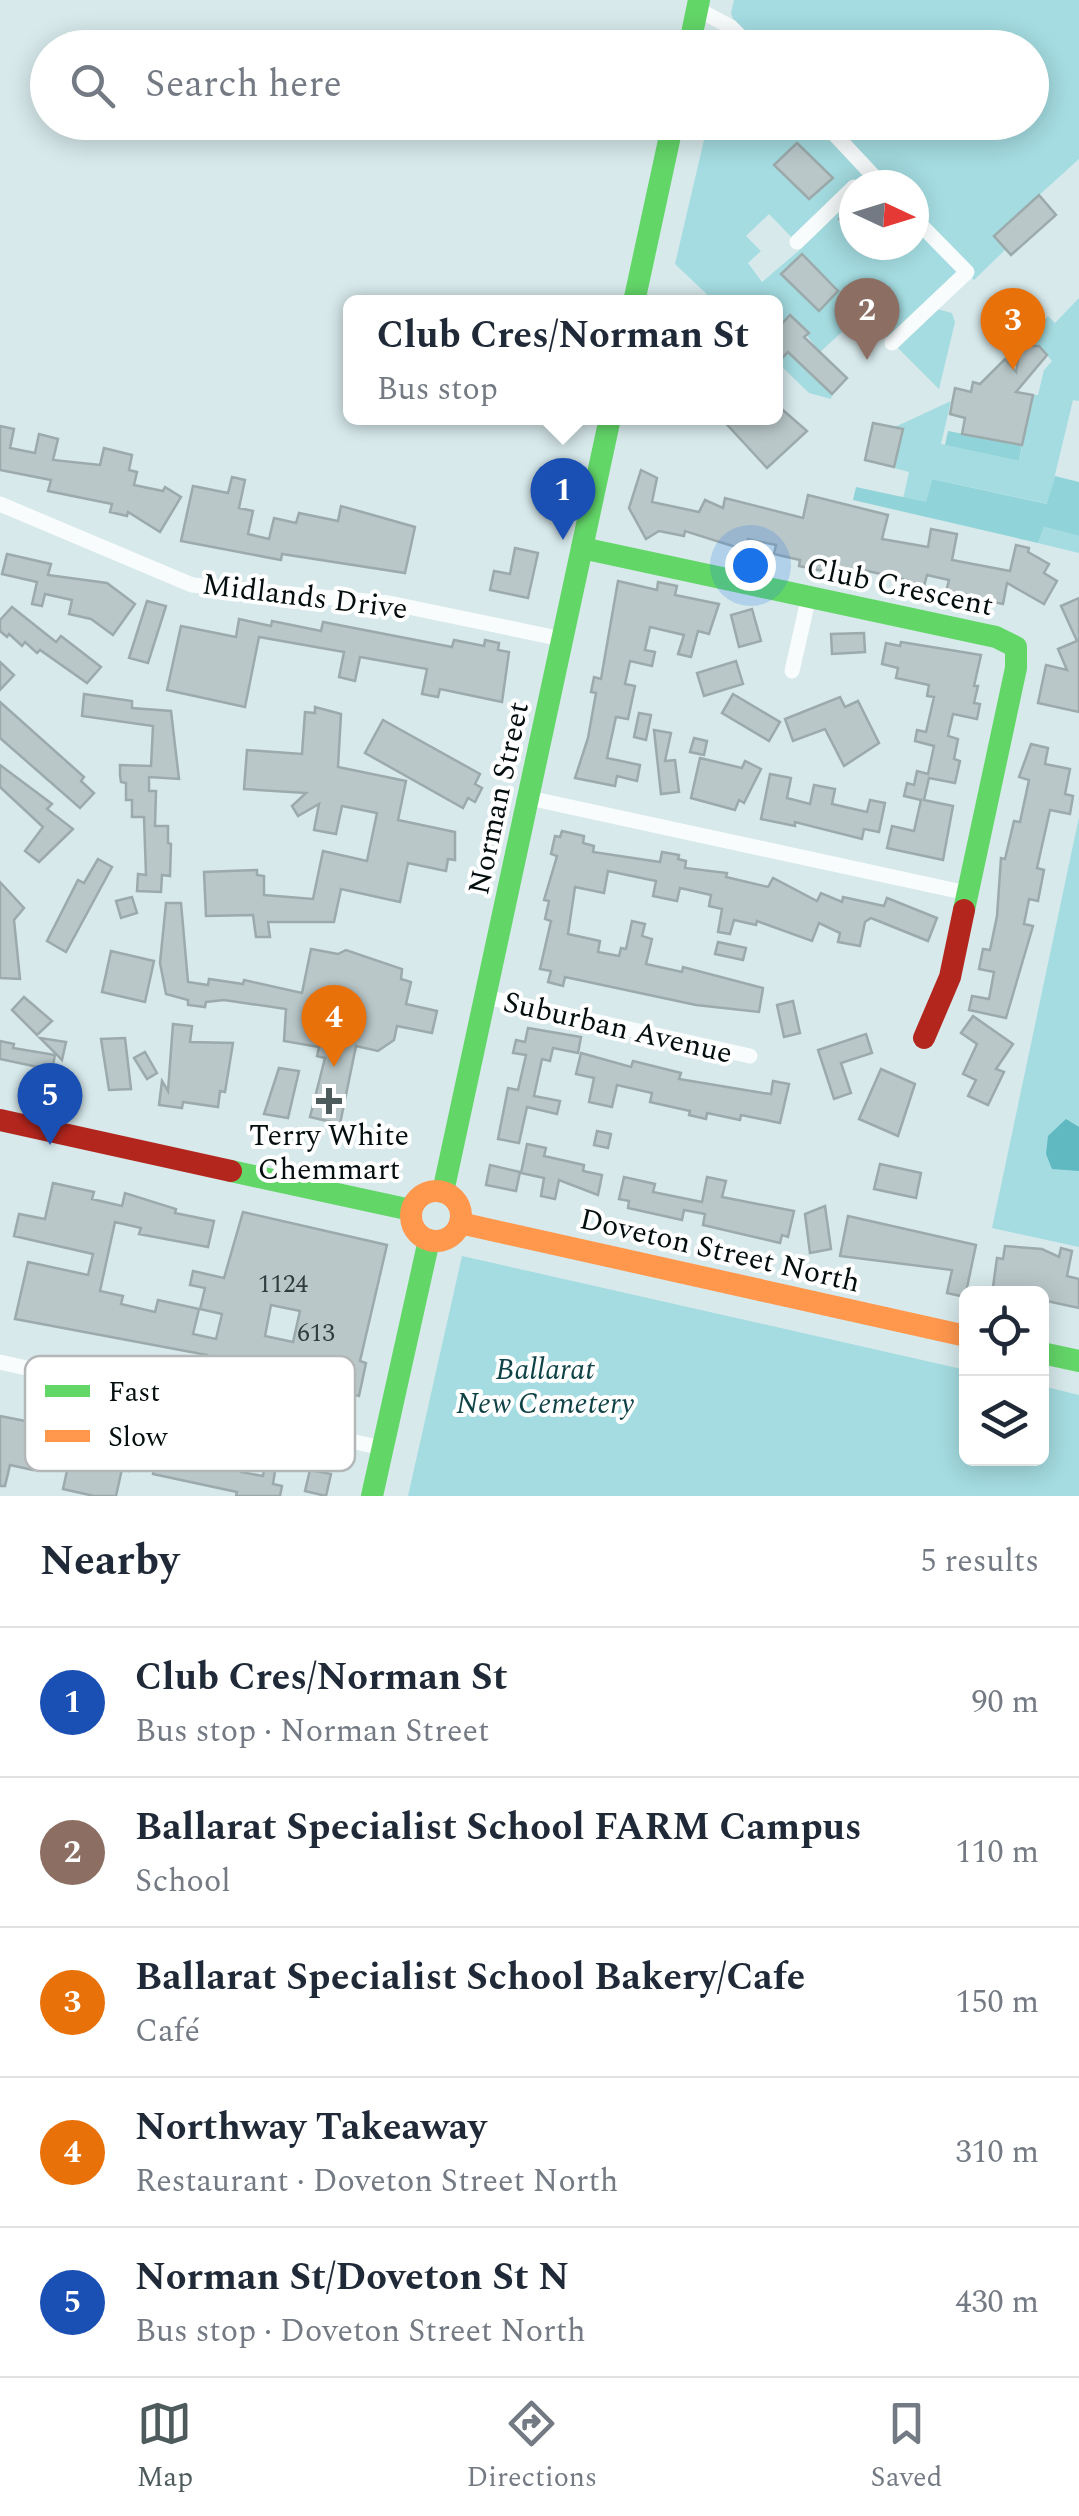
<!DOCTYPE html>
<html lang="en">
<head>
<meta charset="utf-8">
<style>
  :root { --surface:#fff; --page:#f2f2f3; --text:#1f2937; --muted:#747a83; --line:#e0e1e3; --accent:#4e5b5c }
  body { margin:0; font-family:Spectral,serif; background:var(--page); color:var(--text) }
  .controls { position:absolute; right:30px; bottom:30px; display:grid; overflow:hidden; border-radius:15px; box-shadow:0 5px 25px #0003 }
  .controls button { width:90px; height:90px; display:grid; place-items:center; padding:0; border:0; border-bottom:2px solid var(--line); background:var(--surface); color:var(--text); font:50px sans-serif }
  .compass { position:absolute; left:839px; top:170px; width:90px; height:90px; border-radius:50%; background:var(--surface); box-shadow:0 5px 25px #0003; rotate:94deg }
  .you { position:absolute; left:750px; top:565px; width:35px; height:35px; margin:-25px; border:8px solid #fff; border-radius:50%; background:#1a73e8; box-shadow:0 0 0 15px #1a73e833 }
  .badge { display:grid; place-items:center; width:65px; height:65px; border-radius:50%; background:var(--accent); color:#fff; font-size:32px; font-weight:700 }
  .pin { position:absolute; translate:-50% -82px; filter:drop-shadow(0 2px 5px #0008) }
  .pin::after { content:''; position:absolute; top:52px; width:35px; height:30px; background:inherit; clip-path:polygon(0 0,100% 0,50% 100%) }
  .popup { position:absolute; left:343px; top:295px; width:440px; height:130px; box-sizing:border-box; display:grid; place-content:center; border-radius:15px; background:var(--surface); filter:drop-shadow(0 2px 8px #0005); font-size:32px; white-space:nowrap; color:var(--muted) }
  .popup b { font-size:38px; color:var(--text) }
  .popup::after { content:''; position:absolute; left:50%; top:100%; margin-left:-20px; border:20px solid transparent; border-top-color:var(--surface) }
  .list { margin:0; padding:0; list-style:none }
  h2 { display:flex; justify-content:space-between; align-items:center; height:130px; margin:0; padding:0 40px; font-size:42px }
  h2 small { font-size:32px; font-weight:400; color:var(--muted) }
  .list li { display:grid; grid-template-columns:65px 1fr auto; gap:30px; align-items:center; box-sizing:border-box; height:150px; padding:0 40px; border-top:2px solid var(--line) }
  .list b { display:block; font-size:38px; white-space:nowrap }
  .list p { margin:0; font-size:32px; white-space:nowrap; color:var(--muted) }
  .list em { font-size:32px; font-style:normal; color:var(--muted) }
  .icon { flex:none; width:55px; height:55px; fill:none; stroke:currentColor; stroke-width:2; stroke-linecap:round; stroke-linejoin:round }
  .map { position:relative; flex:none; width:1079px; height:1496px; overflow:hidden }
  .search { position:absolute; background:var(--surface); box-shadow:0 5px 25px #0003; left:30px; right:30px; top:30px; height:110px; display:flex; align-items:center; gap:25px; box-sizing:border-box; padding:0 35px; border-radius:55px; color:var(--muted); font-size:38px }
  .sheet { height:880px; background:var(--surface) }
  nav { display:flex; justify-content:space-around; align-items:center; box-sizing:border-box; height:140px; border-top:2px solid var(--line); background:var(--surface); font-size:28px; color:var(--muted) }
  nav a { display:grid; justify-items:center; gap:5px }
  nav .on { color:var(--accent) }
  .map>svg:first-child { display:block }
  .green { fill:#a4dce1; fill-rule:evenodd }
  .forest { fill:#90d4da }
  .water { fill:#60b8c0 }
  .building { fill:#b9c7c9; stroke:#9caaab; stroke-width:2.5; fill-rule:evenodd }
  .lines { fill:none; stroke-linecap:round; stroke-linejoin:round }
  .street { stroke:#f9fcfc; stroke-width:15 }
  .fast { stroke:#63d668; stroke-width:22 }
  .slow { stroke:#ff974d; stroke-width:22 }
  .jam { stroke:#b3261e; stroke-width:22 }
  .poi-dot { fill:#4e5b5c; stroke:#fff; stroke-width:4 }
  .labels { text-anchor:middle; stroke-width:8; stroke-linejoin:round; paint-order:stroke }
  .number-label { font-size:25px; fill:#313c3e }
  .street-label { font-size:30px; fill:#040e0f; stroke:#fff }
  .poi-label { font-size:30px; fill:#040e0f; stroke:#fff }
  .park-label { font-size:30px; font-style:italic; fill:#104347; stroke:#fff }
  .key { fill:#fff; stroke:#b4b7b7; stroke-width:2.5 }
  .key-label { font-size:28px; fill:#040e0f }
</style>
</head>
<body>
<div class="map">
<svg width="1079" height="1496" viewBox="0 0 1079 1496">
  <rect width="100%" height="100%" fill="#d7e9eb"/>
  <!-- green -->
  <g class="green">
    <path d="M734,0H1079V159L994,236L1006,249L974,280L967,273L937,309L952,313L955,322L939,389L863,313L820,352L791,316L776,330V302H715L675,264L708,123L1032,122V48L725,47L729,32H738L731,13ZM854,185H914V245H887L876,255L865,245H854V234L839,219L854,202ZM769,214L802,248L762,282L748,263L761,251L746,236Z"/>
    <polygon points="1079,298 1079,401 1073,400 1048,504 932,479 926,503 903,499 909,472 894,468 902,429 895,427 951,401 941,444 1019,461 1033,395 1038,395 1044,370 1052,361 1039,346 1020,348 1048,316 1055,323"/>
    <polygon points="788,352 832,394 831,399 809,393 776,361"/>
    <polygon points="1044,527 1079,536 1079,553 1038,543"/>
    <polygon points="1079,817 1079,1247 992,1228"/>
    <polygon points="462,1256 966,1370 966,1458 1042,1458 1042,1386 1079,1395 1079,1496 408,1496"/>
  </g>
  <!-- forest -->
  <g class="forest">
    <polygon points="948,431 1022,445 1019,461 945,445"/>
    <polygon points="1055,476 1079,482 1079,536 1044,527 1038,543 853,500 856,487 926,502 932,479 1047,504"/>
  </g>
  <!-- water -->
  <polygon class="water" points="1066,1119 1079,1127 1079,1171 1052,1169 1046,1154 1048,1136"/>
  <!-- building -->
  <g class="building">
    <polygon points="797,143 833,178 809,199 774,165"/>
    <polygon points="1039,195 1056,215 1011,255 994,236"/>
    <polygon points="854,203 854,234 839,219"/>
    <polygon points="802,254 838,291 819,311 781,274"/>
    <polygon points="790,315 809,333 804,337 847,378 832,394 788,352 776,364 776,330"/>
    <polygon points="1030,346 1039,346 1047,355 1016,392 1033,395 1022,445 962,434 965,418 950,414 955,388 971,392 973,382 980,384 1005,359 1016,372 1020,348"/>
    <polygon points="776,404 807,431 767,468 721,418 776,418"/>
    <polygon points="873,423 903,429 894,467 865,460"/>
    <polygon points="0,426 14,429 10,448 35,453 39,434 58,439 53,460 100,465 104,448 132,455 129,470 137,472 134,485 163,491 165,487 181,497 160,532 128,512 127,516 110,512 112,504 48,491 51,480 0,470"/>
    <polygon points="641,470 657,478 652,502 699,512 705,500 723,508 725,498 803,518 808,495 888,515 882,539 928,547 931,529 957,534 952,560 1010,571 1016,545 1029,548 1028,552 1049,564 1044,573 1057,581 1044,604 1007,583 1003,604 946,592 949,580 927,575 923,590 902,586 903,579 859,569 857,578 799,566 800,560 774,554 776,545 748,539 745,550 685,531 684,536 659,531 646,539 629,508"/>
    <polygon points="232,477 245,480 239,508 253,511 248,534 269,539 274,518 296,523 299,513 338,521 341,506 415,527 405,573 282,554 281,560 181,541 193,486 228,493"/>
    <polygon points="515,548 538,553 528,598 490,590 494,571 510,574"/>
    <polygon points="7,554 51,564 48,575 107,583 135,604 113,635 91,619 69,614 72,600 45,594 42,606 32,604 37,582 2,574"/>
    <polygon points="618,581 657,590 658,582 677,586 675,595 719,604 709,634 698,631 691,657 678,654 684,635 650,627 645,650 655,652 652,666 630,661 625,684 635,686 628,719 616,717 607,758 640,765 637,781 617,776 615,786 575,778 588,738 596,693 591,692 594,677 601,679"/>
    <polygon points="1079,598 1079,712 1038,703 1046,665 1067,670 1058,649 1077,641 1061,606"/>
    <polygon points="147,601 166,606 148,663 129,658"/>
    <polygon points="12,607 56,642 61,636 101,667 87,683 40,650 37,653 25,642 22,646 9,634 7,637 0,631 0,620"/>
    <polygon points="752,609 761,641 739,647 731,615"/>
    <polygon points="239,619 271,626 272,621 321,631 323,622 452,647 454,640 484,646 485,640 499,643 498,650 509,652 502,702 440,689 438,697 422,694 427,669 360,657 355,681 339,677 344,652 259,637 245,707 167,690 181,626 236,637"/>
    <polygon points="864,633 865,652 832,654 831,634"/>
    <polygon points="901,642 981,655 974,686 978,686 974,703 980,704 977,719 953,714 948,736 958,739 954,759 960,761 955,783 929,778 924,800 953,806 943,860 887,848 892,826 914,831 921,800 904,796 907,783 914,785 917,771 928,774 934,746 915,741 917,730 926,732 934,697 927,696 929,685 896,678 898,668 882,664 886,643 900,646"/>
    <polygon points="736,661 743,684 704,696 697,673"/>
    <polygon points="0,662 14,675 0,690"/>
    <polygon points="84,694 132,701 132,708 171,711 179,779 149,777 149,791 156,791 155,826 168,826 168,843 171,844 170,876 162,875 161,892 137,891 138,874 146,875 144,817 132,817 132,800 126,800 126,783 121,782 120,775 120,765 151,766 153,726 82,716"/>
    <polygon points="733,694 780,722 769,741 722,713"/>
    <polygon points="840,697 845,707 858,701 879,743 844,766 825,729 793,741 785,719"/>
    <polygon points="0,702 84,777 81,781 94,793 80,808 0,738"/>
    <polygon points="315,707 341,714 338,767 406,781 398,820 455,832 455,860 448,859 446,871 408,863 400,902 341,889 334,922 268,922 270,937 256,937 253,915 206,916 204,872 257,870 257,875 264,876 264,895 313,899 323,851 367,861 377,813 342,806 336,834 314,830 319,804 298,816 292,806 306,793 244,789 247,750 302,754 305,712 315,713"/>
    <polygon points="639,713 651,715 646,740 634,737"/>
    <polygon points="383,720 480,774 475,784 482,788 475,802 468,798 463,808 365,753"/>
    <polygon points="654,730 671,733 665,761 675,760 679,792 661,794"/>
    <polygon points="694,738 707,741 704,755 690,752"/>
    <polygon points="1031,744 1048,748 1045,764 1070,769 1065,794 1073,796 1070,814 1050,810 1037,868 1044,870 1038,901 1029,899 1024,924 1033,926 1006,1018 969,1010 972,996 989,999 994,972 979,969 983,949 990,950 997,916 1001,858 1005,859 1014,821 1020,822 1029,780 1019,777"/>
    <polygon points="700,758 742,768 745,761 761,769 744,803 739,800 735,810 691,798"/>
    <polygon points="0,765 52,804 47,809 73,829 39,862 25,851 43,827 0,787"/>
    <polygon points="770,774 791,778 787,798 810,804 814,785 835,789 832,804 867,812 870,800 885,803 879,832 864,829 862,839 795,822 795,826 761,819"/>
    <polygon points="562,831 584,836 583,843 594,846 593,852 660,862 662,852 679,855 678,859 686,861 685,868 727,873 726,877 768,887 773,878 817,901 821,893 842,902 843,897 884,906 887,898 937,918 928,941 871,918 865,922 860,946 838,942 840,933 819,923 812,941 757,921 756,925 734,920 730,934 718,932 722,909 709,906 711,895 680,888 677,901 653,896 656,881 608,871 604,893 575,887 568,934 600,941 598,952 619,956 621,948 626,949 632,921 645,924 642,936 652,939 646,964 682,972 683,967 763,988 759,1012 696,1005 565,977 563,986 548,982 551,971 540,969 551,921 545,919 549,901 544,900 557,856 551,854 555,836 560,837"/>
    <polygon points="98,859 112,867 66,952 47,941 78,880 84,883"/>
    <polygon points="0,882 24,908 14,920 20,979 0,978"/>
    <polygon points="132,897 137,913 121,918 116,901"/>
    <polygon points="166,903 181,903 188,982 208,985 209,979 243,984 244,980 302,993 311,949 338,954 346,950 402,969 401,979 411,982 406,1004 437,1011 432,1033 397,1026 394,1040 378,1051 356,1046 340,1124 310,1117 325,1058 317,1056 319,1047 284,1041 286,1009 224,1000 206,1002 205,1007 188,1005 188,1000 166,994 160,963"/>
    <polygon points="718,942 746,948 743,960 715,954"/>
    <polygon points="111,951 154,961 145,1002 102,992"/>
    <polygon points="24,997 52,1021 37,1035 12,1010"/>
    <polygon points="793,1001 800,1033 784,1037 777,1005"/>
    <polygon points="973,1016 1013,1044 996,1069 1004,1072 988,1105 968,1096 976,1080 963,1074 977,1044 961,1033"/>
    <polygon points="173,1024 192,1026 190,1042 233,1043 225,1092 220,1091 218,1107 183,1102 182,1108 159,1105 162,1081 168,1091"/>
    <polygon points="528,1028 581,1037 578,1053 553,1048 550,1061 542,1059 534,1096 560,1101 557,1114 527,1107 519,1143 498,1139 508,1088 518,1090 526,1055 513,1053 516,1040 525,1042"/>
    <polygon points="866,1034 872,1053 841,1063 851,1093 834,1099 818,1050"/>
    <polygon points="40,1038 66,1042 62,1060"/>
    <polygon points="125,1038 131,1089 109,1090 101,1039"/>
    <polygon points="0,1041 14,1044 13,1048 55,1055 52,1070 0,1059"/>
    <polygon points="145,1052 157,1073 147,1079 134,1058"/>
    <polygon points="581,1053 631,1067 633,1061 681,1073 679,1079 763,1093 771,1094 773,1081 789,1084 780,1123 741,1115 740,1120 707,1113 706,1119 689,1115 690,1111 650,1102 652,1093 617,1085 612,1107 589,1102 594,1078 576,1074"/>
    <polygon points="279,1068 299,1071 288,1118 264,1114"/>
    <polygon points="881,1069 915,1084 898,1136 859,1119"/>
    <polygon points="597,1131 611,1134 608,1148 594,1145"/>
    <polygon points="527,1144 546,1148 544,1156 584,1165 583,1171 602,1175 598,1195 559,1180 555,1199 541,1196 544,1178 521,1173"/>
    <polygon points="880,1164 921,1173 916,1198 874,1189"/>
    <polygon points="490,1165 520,1172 516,1191 486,1185"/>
    <polygon points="624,1177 655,1184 653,1192 702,1202 707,1177 726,1181 722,1197 794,1211 788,1237 782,1235 780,1243 703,1225 705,1214 684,1210 682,1220 628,1208 629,1201 619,1199"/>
    <path d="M53,1183L94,1192L92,1199L122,1206L125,1193L176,1209L175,1213L214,1221L208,1247L139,1234L141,1228L115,1222L100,1291L123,1296L121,1304L155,1312L158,1300L199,1309L193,1334L216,1339L222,1314L200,1309L205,1288L190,1285L193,1271L224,1278L243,1212L387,1245L360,1361L366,1363L359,1396L270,1372L206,1362L207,1355L15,1319L28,1262L88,1275L93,1254L14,1236L19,1214L45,1219ZM271,1305L300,1311L293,1342L265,1336Z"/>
    <polygon points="825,1206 831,1249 810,1253 805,1214"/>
    <polygon points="848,1216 976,1245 965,1297 947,1293 952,1270 840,1256"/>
    <polygon points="1005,1246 1042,1249 1059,1257 1061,1248 1072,1251 1067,1276 1079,1279 1079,1308 1042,1300 1042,1294 992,1294 997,1258 1003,1259"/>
    <polygon points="0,1416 86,1433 87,1430 191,1456 193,1449 205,1452 203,1461 242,1466 241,1472 263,1476 264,1469 275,1471 273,1484 282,1486 280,1496 236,1496 237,1492 153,1474 154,1470 131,1465 129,1471 122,1469 116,1496 94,1496 63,1489 70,1457 38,1450 33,1470 10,1465 5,1486 0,1486"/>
    <polygon points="310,1470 331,1474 326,1496 305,1491"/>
  </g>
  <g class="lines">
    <!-- street -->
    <g class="street">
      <polyline points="697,9 731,27 752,48"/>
      <polyline points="823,122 882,185"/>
      <polyline points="797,242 854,187"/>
      <polyline points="892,343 967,272 914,218"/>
      <polyline points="0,504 192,585 389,603 562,639"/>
      <polyline points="792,671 809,596"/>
      <polyline points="529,798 967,893"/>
      <polyline points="486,997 750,1056"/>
      <polyline points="0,1362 382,1448"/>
    </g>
    <!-- fast -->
    <g class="fast">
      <polyline points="689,48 699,0"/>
      <polyline points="634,302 673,122"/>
      <polyline points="582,548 996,637 1016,647 1016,668 964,910"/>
      <polyline points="231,1171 411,1210"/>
      <polyline points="443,1192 610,418"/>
      <polyline points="1042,1353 1079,1361"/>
      <polyline points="372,1496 429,1240"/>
    </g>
    <!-- slow -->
    <g class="slow">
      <circle cx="436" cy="1216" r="25"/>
      <polyline points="460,1223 966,1336"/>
    </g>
    <!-- jam -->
    <g class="jam">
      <polyline points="924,1038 950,977 964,910"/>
      <polyline points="0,1120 231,1171"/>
    </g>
  </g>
  <!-- markers -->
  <path class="poi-dot" d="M324 1086h10v10h10v10h-10v10h-10v-10h-10v-10h10z"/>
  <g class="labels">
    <!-- number labels -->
    <g class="number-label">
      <text x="283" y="1292">1124</text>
      <text x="316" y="1341">613</text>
    </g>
    <!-- street labels -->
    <g class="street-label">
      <text transform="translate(900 586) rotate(12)" y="10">Club Crescent</text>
      <text transform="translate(305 596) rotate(7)" y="10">Midlands Drive</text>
      <text transform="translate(498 798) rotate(-78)" y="10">Norman Street</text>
      <text transform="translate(618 1027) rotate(13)" y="10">Suburban Avenue</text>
      <text transform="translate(720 1250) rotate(13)" y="10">Doveton Street North</text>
    </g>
    <!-- poi labels -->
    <g class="poi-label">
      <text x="329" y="1145">Terry White<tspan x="329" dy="34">Chemmart</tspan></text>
    </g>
    <!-- park labels -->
    <g class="park-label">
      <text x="545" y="1379">Ballarat<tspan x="545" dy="34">New Cemetery</tspan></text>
    </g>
  </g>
  <!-- legend -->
  <rect x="25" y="1356" width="330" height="115" rx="15" class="key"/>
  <rect x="45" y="1385" width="45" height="12" fill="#63d668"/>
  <rect x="45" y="1430" width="45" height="12" fill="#ff974d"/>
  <g class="key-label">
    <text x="108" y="1401">Fast</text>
    <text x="108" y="1446">Slow</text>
  </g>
</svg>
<div class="controls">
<button><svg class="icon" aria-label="locate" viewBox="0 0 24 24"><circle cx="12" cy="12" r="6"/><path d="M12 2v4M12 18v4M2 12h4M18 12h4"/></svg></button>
<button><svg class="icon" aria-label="layers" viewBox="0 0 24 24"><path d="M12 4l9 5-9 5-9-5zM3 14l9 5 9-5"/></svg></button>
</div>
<svg class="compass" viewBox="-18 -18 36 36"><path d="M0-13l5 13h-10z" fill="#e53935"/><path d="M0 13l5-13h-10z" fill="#747a83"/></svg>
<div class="you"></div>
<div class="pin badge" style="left:563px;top:540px;background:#1a4fb4">1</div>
<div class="popup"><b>Club Cres/Norman St</b>Bus stop</div>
<div class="pin badge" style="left:867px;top:360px;background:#8d6e63">2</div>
<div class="pin badge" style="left:1013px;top:370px;background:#e8710a">3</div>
<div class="pin badge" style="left:334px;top:1067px;background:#e8710a">4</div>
<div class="pin badge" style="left:50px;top:1145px;background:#1a4fb4">5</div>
<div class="search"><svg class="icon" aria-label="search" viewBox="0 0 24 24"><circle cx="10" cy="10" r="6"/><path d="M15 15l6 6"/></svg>Search here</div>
</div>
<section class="sheet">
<h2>Nearby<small>5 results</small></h2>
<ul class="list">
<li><span class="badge" style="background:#1a4fb4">1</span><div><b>Club Cres/Norman St</b><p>Bus stop · Norman Street</p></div><em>90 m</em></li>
<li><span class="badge" style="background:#8d6e63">2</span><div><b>Ballarat Specialist School FARM Campus</b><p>School</p></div><em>110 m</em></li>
<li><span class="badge" style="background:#e8710a">3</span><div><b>Ballarat Specialist School Bakery/Cafe</b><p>Café</p></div><em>150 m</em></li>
<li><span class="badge" style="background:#e8710a">4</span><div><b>Northway Takeaway</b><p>Restaurant · Doveton Street North</p></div><em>310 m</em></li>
<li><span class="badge" style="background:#1a4fb4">5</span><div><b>Norman St/Doveton St N</b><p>Bus stop · Doveton Street North</p></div><em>430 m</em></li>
</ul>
</section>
<nav>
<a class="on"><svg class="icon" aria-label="map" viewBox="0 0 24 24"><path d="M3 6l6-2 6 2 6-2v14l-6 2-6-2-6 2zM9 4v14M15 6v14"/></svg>Map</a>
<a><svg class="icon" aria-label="directions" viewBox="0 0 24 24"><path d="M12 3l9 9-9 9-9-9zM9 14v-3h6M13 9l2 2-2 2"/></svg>Directions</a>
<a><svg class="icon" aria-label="saved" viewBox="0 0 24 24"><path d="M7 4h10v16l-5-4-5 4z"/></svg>Saved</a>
</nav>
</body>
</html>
